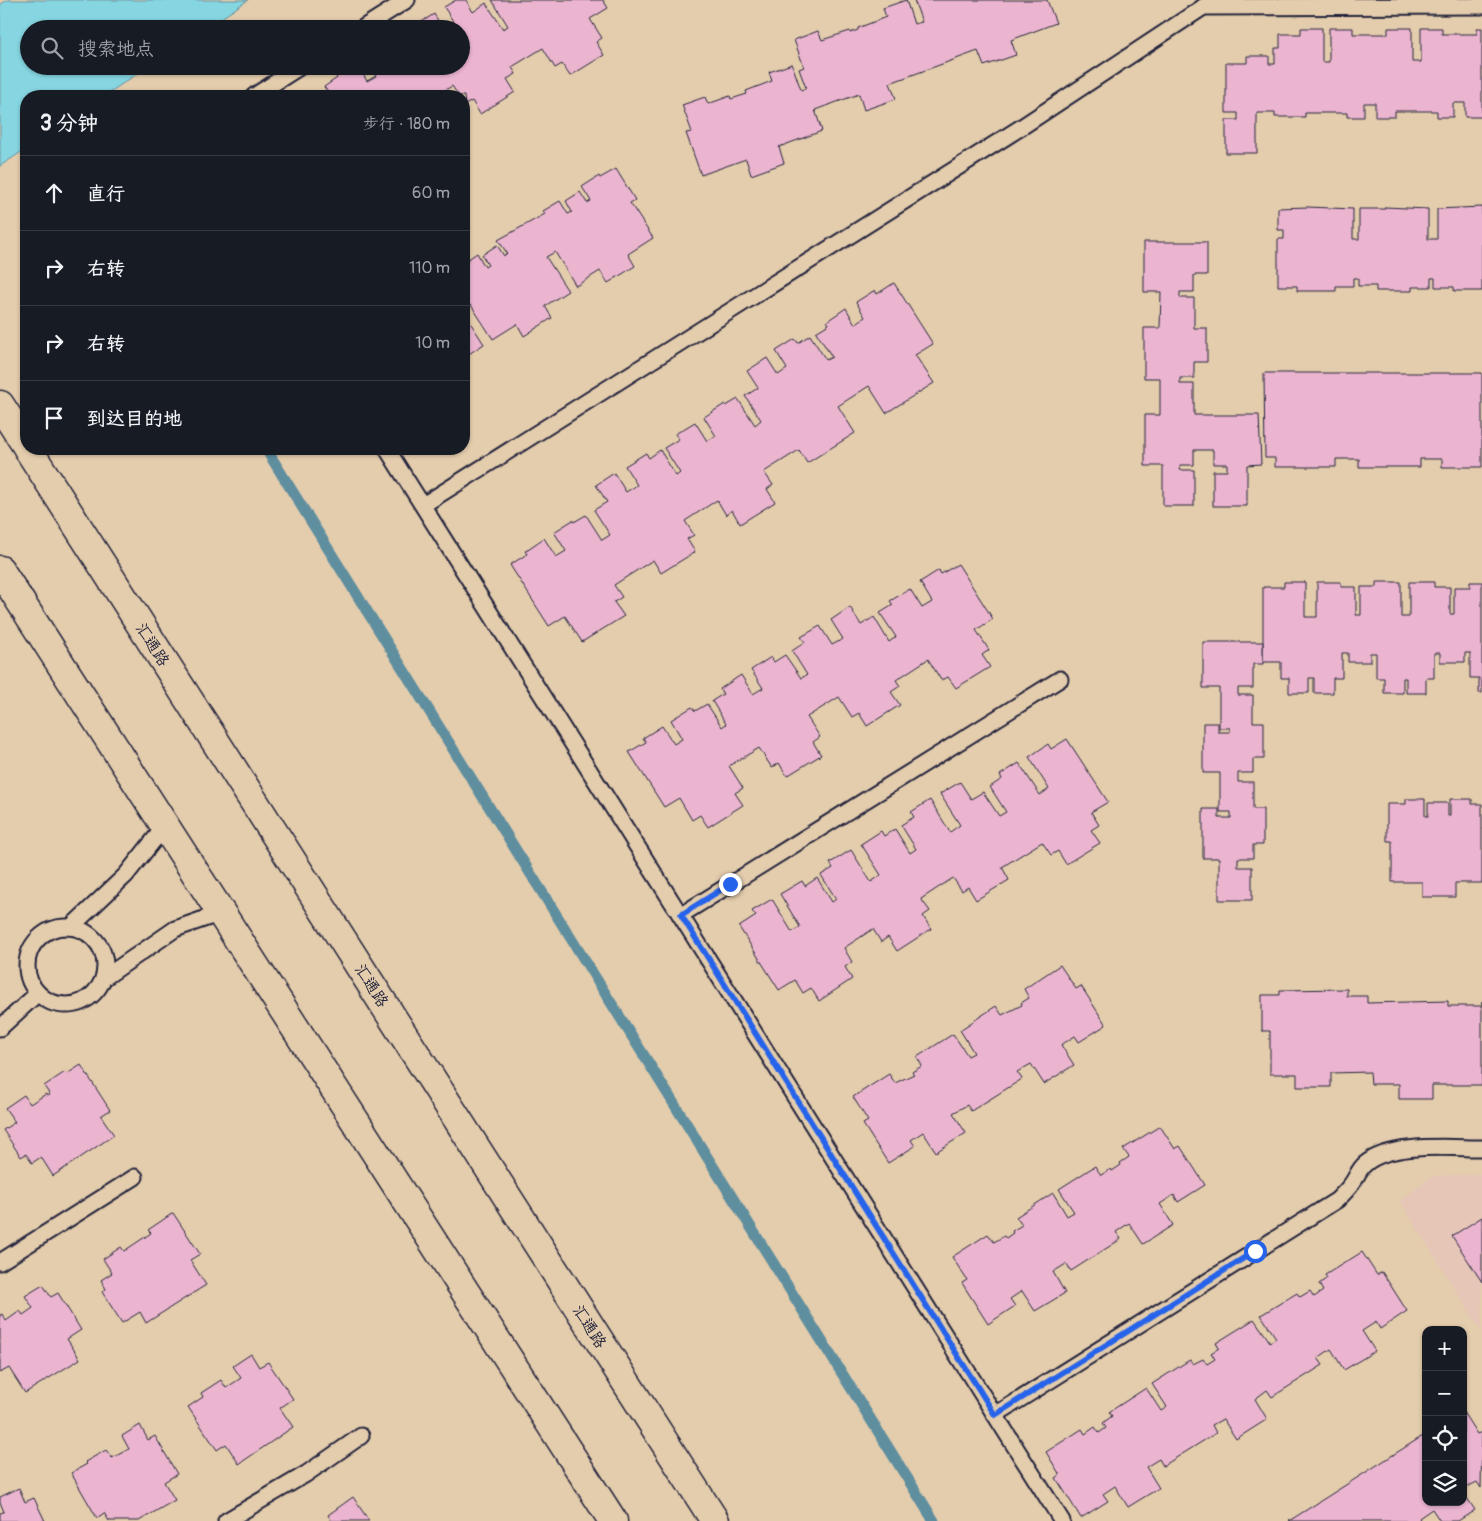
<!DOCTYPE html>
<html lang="zh">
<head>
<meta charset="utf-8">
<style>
  :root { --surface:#171b24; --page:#242831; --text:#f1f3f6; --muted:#9ea1a6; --line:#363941 }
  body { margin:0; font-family:Pangolin,"LXGW WenKai TC",sans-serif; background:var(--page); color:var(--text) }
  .controls { position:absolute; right:15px; bottom:15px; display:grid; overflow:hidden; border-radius:10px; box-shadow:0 1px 4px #0004 }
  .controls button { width:45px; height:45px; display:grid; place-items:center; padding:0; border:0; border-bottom:1px solid var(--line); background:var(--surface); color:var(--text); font:25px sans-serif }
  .stop { position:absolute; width:15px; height:15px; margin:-11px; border:4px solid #2563eb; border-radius:50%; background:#fff }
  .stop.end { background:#2563eb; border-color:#fff; box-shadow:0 1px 5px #0008 }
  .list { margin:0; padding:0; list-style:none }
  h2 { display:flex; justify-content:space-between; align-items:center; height:65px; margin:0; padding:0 20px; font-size:21px }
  h2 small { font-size:16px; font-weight:400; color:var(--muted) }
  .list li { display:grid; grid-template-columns:32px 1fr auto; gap:15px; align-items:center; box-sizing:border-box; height:75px; padding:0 20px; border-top:1px solid var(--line) }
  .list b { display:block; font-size:19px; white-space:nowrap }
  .list em { font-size:16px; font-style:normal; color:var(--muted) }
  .icon { flex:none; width:28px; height:28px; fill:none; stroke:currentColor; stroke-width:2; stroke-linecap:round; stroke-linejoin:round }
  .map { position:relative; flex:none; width:1482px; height:1521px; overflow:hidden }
  .search { position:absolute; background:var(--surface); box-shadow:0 1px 4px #0004; left:20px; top:20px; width:450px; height:55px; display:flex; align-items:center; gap:12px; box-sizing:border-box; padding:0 18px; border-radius:28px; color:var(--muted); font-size:19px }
  .panel { position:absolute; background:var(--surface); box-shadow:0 1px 4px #0004; left:20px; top:90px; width:450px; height:365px; border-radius:20px }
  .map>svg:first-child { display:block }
  .built { fill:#e6c6b7 }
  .water { fill:#86d6e2; stroke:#5e8e9f }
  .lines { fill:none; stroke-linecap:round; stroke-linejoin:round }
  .stream { stroke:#5e8e9f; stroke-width:11 }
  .building { fill:#ebb5cf; stroke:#22223b }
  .lane-casing { stroke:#22223b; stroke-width:19 }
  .primary-casing { stroke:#22223b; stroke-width:31 }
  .lane { stroke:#e4cdad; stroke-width:15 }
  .primary { stroke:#e4cdad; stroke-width:28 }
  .route { stroke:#2563eb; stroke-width:6 }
  .labels { text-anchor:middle; stroke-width:5; stroke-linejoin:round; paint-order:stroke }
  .street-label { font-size:16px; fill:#22223b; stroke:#e4cdad }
</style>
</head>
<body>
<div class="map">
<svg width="1482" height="1521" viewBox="0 0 1482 1521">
  <rect width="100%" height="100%" fill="#e4cdad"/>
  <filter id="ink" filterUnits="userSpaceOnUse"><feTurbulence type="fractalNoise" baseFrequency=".02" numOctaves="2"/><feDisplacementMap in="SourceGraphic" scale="10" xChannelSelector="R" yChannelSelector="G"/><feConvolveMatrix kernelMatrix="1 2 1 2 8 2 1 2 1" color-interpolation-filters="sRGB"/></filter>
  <g filter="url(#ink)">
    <!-- built -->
    <polygon class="built" points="1482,1174 1482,1332 1400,1201 1432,1176"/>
    <!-- water -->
    <polygon class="water" points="7,0 248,0 205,29 29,29 29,66 149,66 104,96 26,96 26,149 0,166 0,5"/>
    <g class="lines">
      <!-- stream -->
      <polyline class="stream" points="266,449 934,1521"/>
    </g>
    <!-- building -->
    <g class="building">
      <polygon points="456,0 466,0 473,12 486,3 503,29 508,26 492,0 603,0 608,8 590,19 602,38 596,42 604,55 570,76 562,64 555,68 543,48 512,67 516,74 507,79 515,92 480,114 472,101 465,105 464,96 459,96 452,86 436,96 331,96 324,87 337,78 336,76 351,66 358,66 367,81 376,76 369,66 461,66 461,29 452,29 456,26 444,7"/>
      <polygon points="906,0 914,24 922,22 914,0 1047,0 1056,23 1011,40 1016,55 984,66 978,51 890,83 896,99 864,110 859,94 815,110 822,131 779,147 784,163 751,175 746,159 701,175 686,133 692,132 682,105 705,97 708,104 730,96 731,99 747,94 746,91 772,81 769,72 792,64 801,90 806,88 799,69 804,67 794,40 818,31 822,40 850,31 850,33 858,30 858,28 886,17 883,8"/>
      <polygon points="434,14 443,29 416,29 415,26"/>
      <polygon points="1301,28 1322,28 1322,62 1329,62 1329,28 1353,28 1353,34 1388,34 1388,28 1412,28 1412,62 1421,62 1421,28 1442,28 1442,34 1477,34 1477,28 1482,28 1482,117 1465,117 1465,103 1453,103 1453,117 1437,117 1437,111 1395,111 1395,117 1375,117 1375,103 1364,103 1364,117 1347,117 1347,113 1305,113 1305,117 1275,117 1275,113 1257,113 1257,153 1226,153 1226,120 1238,120 1238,113 1226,113 1226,63 1247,63 1247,56 1269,56 1269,64 1275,64 1275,48 1280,48 1280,34 1301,34"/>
      <polygon points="616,169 635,200 630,203 653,238 628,254 635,266 608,283 600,271 576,286 555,252 546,257 568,291 545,306 552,318 524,336 517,324 493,339 471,305 464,309 464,262 477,253 485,267 488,265 482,255 497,245 504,256 507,253 498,240 545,214 543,211 560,201 568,214 572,212 566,201 580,192 587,203 591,201 582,187 599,176 600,178"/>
      <polygon points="1308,207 1353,209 1353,239 1359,239 1359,209 1385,209 1385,207 1428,209 1428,239 1437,239 1437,209 1482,207 1482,291 1454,291 1454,287 1435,287 1435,278 1431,278 1431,287 1412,287 1412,291 1376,291 1376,286 1358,286 1358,278 1353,278 1353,286 1336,286 1336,291 1297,291 1297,286 1278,286 1278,239 1284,239 1284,230 1278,230 1278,208"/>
      <polygon points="1144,242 1207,242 1207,275 1194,275 1194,292 1180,292 1180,298 1194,298 1194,328 1207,328 1207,362 1194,362 1194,378 1180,378 1180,384 1194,384 1194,415 1259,415 1261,464 1247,465 1247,506 1213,506 1213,471 1227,471 1227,464 1213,464 1213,450 1194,450 1194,465 1180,465 1180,470 1194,470 1194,506 1163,506 1163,466 1145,466 1145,415 1160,415 1160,378 1144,378 1144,328 1160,328 1161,292 1144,292"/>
      <polygon points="894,283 933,344 915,355 934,383 886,413 869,386 838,406 855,433 807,463 799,450 764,472 773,485 767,489 775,502 740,524 732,510 726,515 717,500 685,521 694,535 687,539 695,552 661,573 653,560 614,585 622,597 614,602 624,616 582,642 565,616 549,626 510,565 527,554 525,551 544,538 556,557 566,551 554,532 573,520 574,522 586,515 602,540 610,535 594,510 607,502 596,485 614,473 626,492 637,485 625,466 646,453 649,458 660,450 676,476 680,473 664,448 679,439 675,434 695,422 707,441 716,436 704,417 725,404 726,406 738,399 755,425 761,420 745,396 758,388 747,371 767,358 778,375 787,369 776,351 795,339 798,343 810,335 826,360 832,357 816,332 829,324 827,321 846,308 855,324 865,317 856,302 875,290 877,294"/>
      <polygon points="464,313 484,344 464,357"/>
      <polygon points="1264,373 1482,373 1482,467 1442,467 1442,459 1420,459 1420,467 1359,467 1359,459 1336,459 1336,467 1275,467 1275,458 1265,458"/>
      <polygon points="958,564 993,619 976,630 989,650 982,655 990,667 956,688 948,677 941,680 928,659 896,680 900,686 891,692 900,705 867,726 859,713 852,717 839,697 807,717 820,737 813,742 821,755 787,776 779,763 772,768 759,748 729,766 743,788 735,793 743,805 708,827 700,815 692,820 679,798 664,807 629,752 646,742 643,738 662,726 674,744 682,739 671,720 692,707 695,711 707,704 722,727 726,724 712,701 723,694 720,689 741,675 753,694 763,688 751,670 771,657 774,662 785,655 801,678 807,675 792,651 805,642 801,637 820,626 832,645 843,639 831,620 850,607 861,625 874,617 889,642 896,637 880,613 893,605 890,601 910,589 922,608 932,602 920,582 939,570 941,574"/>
      <polygon points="1284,582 1305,582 1305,617 1317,617 1317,582 1341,582 1341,587 1356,587 1356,615 1361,615 1361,587 1376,587 1376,582 1401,582 1401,617 1409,617 1409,582 1434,582 1434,587 1450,587 1450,614 1454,614 1454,587 1470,587 1470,582 1482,582 1482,693 1479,693 1479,678 1470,678 1470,653 1465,653 1465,662 1440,662 1440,653 1434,653 1434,678 1426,678 1426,693 1406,693 1406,678 1403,678 1403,693 1384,693 1384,678 1376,678 1376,653 1370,653 1370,662 1348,662 1348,653 1342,653 1342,678 1333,678 1333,693 1314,693 1314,678 1309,678 1309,693 1289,693 1289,678 1281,678 1281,662 1263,662 1263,587 1284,587"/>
      <polygon points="1203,642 1263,642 1263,664 1253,664 1253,688 1238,688 1238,695 1253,695 1253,722 1264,722 1264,759 1253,759 1253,773 1238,773 1238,782 1253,782 1253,809 1263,809 1263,845 1253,845 1253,858 1238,858 1238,867 1252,867 1252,900 1219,900 1219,858 1203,858 1203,809 1219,809 1219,818 1231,818 1231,812 1220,812 1220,773 1203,773 1203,723 1218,723 1218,732 1230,732 1230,728 1219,728 1219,688 1203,688"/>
      <polygon points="1067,739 1108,802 1091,812 1099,825 1091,830 1100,843 1066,864 1058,851 1051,855 1042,842 1002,867 1009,880 976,900 968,887 962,891 953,878 921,899 930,911 923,916 931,929 897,951 888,937 881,942 873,929 844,948 852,962 845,967 852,979 819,1001 811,988 803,993 795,980 779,990 739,927 756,916 752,911 772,899 792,932 800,927 780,894 802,881 805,886 817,878 832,902 836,899 821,875 833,868 830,863 851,850 871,882 881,875 861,844 881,831 884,836 895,829 910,853 916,849 901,825 914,817 911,812 930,800 950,832 960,825 940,794 960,782 971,799 983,792 999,816 1006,812 990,787 1002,779 1000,775 1019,763 1040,795 1049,789 1029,757 1048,744 1051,749"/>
      <polygon points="1406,799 1425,799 1425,816 1428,816 1428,803 1448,803 1448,816 1450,816 1450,799 1472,799 1472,804 1482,804 1482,883 1455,883 1455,897 1422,897 1422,882 1392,882 1392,841 1387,841 1387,804 1406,804"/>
      <polygon points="1060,965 1076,989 1081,986 1106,1025 1079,1042 1075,1036 1061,1045 1074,1065 1044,1084 1031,1064 1017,1072 1022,1079 971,1111 967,1105 953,1113 966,1133 936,1152 923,1132 911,1140 915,1146 888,1163 863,1124 868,1121 853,1097 889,1074 895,1083 914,1074 912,1072 922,1066 917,1057 953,1034 968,1056 974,1053 960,1030 996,1006 1002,1015 1022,1005 1021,1003 1029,998 1024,989"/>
      <polygon points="1347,989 1347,996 1367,996 1367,1003 1448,1001 1448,1006 1482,1006 1482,1001 1482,1085 1432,1085 1432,1099 1399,1099 1399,1084 1371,1084 1370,1072 1331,1073 1331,1087 1297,1087 1297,1074 1270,1074 1270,1031 1262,1031 1262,995 1280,995 1280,990"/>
      <polygon points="81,1065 110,1110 101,1116 114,1135 53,1176 41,1157 32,1163 26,1154 21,1157 3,1130 15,1122 5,1108 24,1095 30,1104 46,1094 47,1096 50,1095 44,1086 65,1072 67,1074"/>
      <polygon points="1160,1126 1175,1149 1180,1146 1205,1185 1178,1202 1174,1195 1160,1204 1173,1225 1143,1244 1129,1223 1116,1232 1121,1239 1071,1271 1066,1264 1053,1272 1065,1293 1035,1311 1022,1291 1010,1299 1015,1306 988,1324 962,1283 967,1280 952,1257 988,1234 994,1242 1004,1236 1006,1238 1013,1233 1012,1231 1022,1225 1016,1217 1053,1193 1067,1216 1074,1212 1059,1189 1095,1166 1101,1175 1111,1169 1112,1171 1121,1165 1120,1163 1129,1157 1123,1149"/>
      <polygon points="173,1213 200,1254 190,1260 206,1285 146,1323 140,1312 122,1323 102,1292 106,1289 101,1280 112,1273 103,1259 121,1247 124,1251 151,1233 148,1230"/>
      <polygon points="1482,1217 1482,1282 1452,1236"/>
      <polygon points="1362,1252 1377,1275 1382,1272 1407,1311 1380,1329 1376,1322 1362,1331 1375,1351 1344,1370 1331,1349 1318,1358 1323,1365 1272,1397 1267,1390 1255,1399 1267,1419 1266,1420 1236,1439 1223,1419 1212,1425 1216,1433 1163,1466 1159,1459 1146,1467 1159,1488 1128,1507 1115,1486 1103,1494 1108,1501 1081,1518 1056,1478 1060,1475 1046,1452 1082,1429 1085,1434 1095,1427 1099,1433 1106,1428 1103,1423 1112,1416 1109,1412 1146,1388 1161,1411 1167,1407 1152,1384 1188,1361 1190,1360 1193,1364 1203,1359 1207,1364 1215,1359 1211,1353 1219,1348 1216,1343 1253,1320 1254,1319 1270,1342 1276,1338 1261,1315 1297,1293 1300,1297 1310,1291 1314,1297 1323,1291 1319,1284 1327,1278 1325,1275"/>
      <polygon points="43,1285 51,1297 58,1293 81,1330 67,1339 80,1359 25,1393 9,1368 0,1373 0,1315 2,1314 6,1321 20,1311 23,1315 33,1308 25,1296"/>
      <polygon points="251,1354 259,1367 268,1362 293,1399 280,1408 293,1427 239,1464 226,1444 217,1450 188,1407 203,1397 201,1393 221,1380 226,1388 241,1378 233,1366"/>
      <polygon points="1463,1412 1477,1434 1482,1432 1481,1488 1477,1482 1463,1489"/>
      <polygon points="140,1425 148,1440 155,1436 177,1474 164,1482 175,1500 139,1521 109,1521 104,1513 97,1518 71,1473 87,1464 85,1462 106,1450 112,1458 129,1449 122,1436"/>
      <polygon points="1426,1434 1426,1502 1463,1502 1463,1492 1475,1510 1458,1521 1440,1521 1432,1509 1419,1518 1421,1521 1289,1521"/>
      <polygon points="19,1488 25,1502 34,1498 45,1521 0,1521 0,1513 4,1512 0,1502 0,1497"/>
      <polygon points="353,1497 369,1521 330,1521 331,1520 328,1515"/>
    </g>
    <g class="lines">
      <!-- lane casing -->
      <g class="lane-casing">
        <g id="lane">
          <polyline points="1203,7 1482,6"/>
          <polyline points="361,29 407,0"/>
          <polyline points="254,96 301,66"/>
          <polyline points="387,449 995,1415"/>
          <polyline points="423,505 1020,128 1214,0"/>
          <polyline points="681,915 1060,679"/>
          <polyline points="71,927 126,875 165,826"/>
          <circle cx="66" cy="966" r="39"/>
          <polyline points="104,978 175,929 221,913"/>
          <polyline points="0,1028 38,993"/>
          <polyline points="0,1262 135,1177"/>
          <polyline points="226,1521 306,1474 361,1436"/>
          <path d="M1062,1521L995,1415L1337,1200C1341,1196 1346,1191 1350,1186C1356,1179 1358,1170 1365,1164C1390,1142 1450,1148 1482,1148"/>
        </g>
      </g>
      <!-- primary casing -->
      <g class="primary-casing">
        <g id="primary">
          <polyline points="0,405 26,445"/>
          <polyline points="28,449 715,1521"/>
          <polyline points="0,570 613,1521"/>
        </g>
      </g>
      <!-- lane -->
      <use href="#lane" class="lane"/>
      <!-- primary -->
      <use href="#primary" class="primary"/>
    </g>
  </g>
  <g class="lines" filter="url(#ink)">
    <!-- route -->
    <polyline class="route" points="730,884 681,915 995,1415 1255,1251"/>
  </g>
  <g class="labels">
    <!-- street labels -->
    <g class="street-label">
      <text transform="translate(153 644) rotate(57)" y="6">汇通路</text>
      <text transform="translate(372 985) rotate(57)" y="6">汇通路</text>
      <text transform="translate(590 1326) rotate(57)" y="6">汇通路</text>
    </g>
  </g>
</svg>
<div class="controls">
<button>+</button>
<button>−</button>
<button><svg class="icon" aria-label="locate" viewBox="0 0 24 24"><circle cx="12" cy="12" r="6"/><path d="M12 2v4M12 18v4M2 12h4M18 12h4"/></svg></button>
<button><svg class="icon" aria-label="layers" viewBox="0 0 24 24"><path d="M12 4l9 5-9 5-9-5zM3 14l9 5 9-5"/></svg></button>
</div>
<div class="stop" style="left:1255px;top:1251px"></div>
<div class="stop end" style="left:730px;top:884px"></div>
<div class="search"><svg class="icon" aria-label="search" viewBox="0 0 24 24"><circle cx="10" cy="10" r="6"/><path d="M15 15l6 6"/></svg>搜索地点</div>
<section class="panel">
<h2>3 分钟<small>步行 · 180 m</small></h2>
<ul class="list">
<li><svg class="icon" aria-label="ahead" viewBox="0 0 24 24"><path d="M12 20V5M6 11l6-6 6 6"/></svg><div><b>直行</b></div><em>60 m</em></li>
<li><svg class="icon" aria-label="right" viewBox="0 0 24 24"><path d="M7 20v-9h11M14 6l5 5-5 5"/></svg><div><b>右转</b></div><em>110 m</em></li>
<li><svg class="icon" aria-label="right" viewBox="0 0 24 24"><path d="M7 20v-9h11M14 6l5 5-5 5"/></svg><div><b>右转</b></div><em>10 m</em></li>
<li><svg class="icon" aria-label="arrive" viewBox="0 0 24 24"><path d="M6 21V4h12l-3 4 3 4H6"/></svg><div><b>到达目的地</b></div></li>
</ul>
</section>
</div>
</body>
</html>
